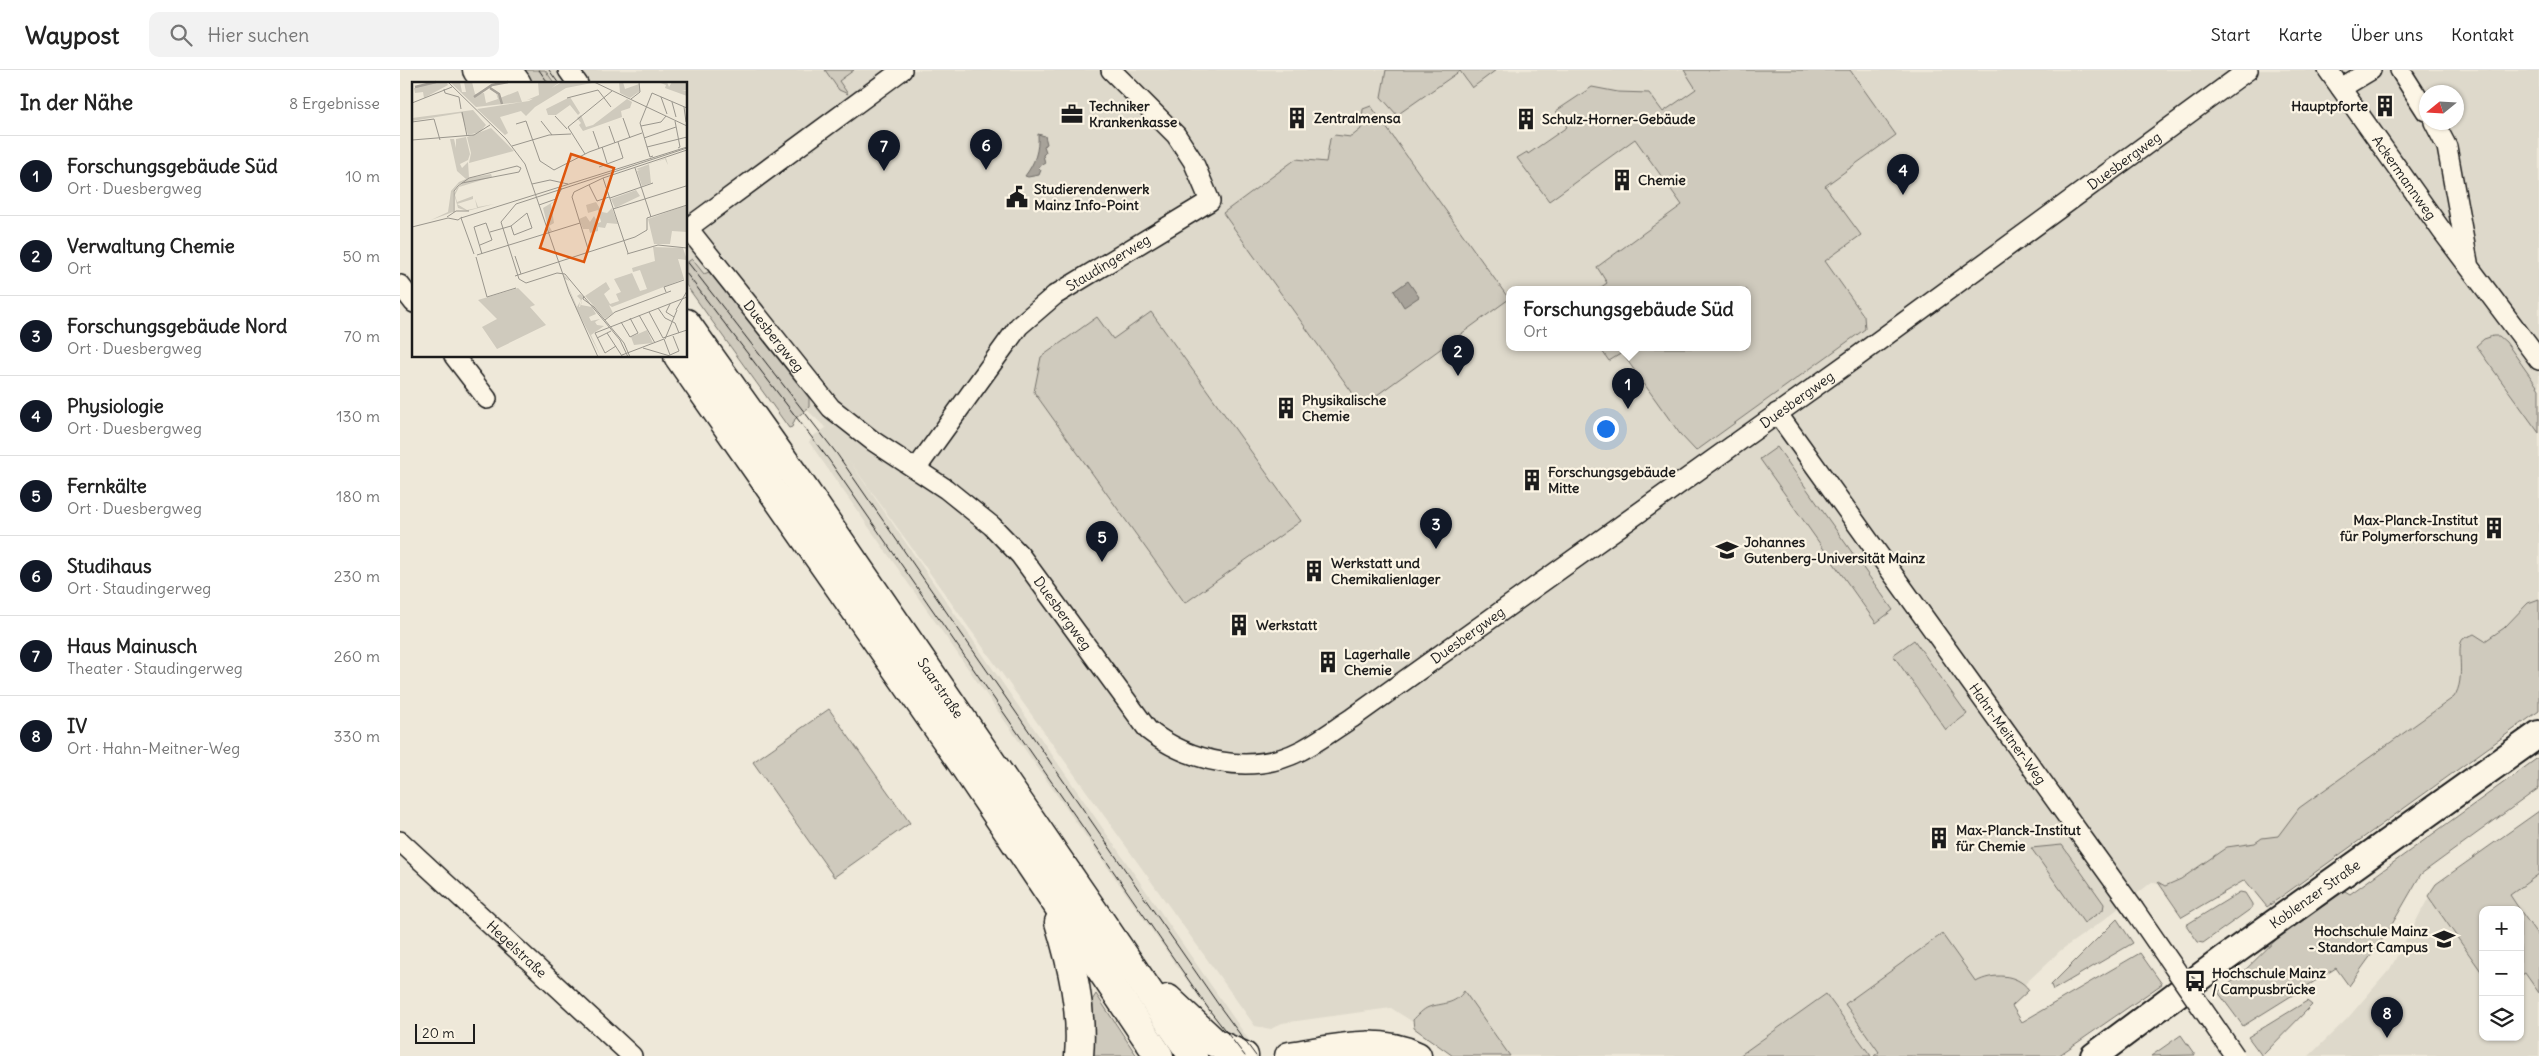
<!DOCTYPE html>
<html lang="de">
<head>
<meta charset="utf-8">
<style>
  :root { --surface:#fff; --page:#f2f2f2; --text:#222; --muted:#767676; --line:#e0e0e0; --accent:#111827 }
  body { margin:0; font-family:Delius,sans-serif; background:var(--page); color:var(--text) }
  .controls { position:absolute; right:15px; bottom:15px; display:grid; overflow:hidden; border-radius:10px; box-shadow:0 1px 4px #0004 }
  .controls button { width:45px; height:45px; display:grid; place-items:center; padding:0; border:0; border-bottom:1px solid var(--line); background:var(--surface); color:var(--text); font:25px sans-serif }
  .compass { position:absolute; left:2019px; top:15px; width:45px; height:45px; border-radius:50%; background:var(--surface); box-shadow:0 1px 4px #0004; rotate:252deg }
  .scale { position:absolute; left:15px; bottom:12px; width:60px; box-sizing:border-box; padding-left:5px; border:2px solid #1c1c1c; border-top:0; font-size:14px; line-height:18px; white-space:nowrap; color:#1c1c1c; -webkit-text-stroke:4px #fcf5e5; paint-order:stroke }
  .you { position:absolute; left:1205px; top:358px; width:18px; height:18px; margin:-12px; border:4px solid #fff; border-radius:50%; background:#1a73e8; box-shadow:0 0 0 8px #1a73e833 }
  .badge { display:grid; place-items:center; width:32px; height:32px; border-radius:50%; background:var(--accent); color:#fff; font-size:16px; font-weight:700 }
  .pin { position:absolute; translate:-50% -41px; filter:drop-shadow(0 1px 2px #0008) }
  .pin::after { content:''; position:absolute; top:26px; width:18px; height:15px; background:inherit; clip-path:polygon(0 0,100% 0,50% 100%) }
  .popup { position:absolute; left:1106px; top:216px; width:245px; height:65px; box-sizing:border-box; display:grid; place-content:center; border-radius:10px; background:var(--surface); filter:drop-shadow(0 1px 4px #0005); font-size:16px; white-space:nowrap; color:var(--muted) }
  .popup b { font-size:19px; color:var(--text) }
  .popup::after { content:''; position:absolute; left:50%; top:100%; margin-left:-10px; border:10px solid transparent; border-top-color:var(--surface) }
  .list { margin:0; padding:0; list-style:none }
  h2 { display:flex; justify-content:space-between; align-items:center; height:65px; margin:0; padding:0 20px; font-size:21px }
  h2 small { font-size:16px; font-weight:400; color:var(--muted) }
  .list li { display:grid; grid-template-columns:32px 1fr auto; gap:15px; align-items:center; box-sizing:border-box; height:80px; padding:0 20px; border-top:1px solid var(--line) }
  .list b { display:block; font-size:19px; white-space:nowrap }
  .list p { margin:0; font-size:16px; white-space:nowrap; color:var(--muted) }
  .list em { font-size:16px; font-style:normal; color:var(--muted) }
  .icon { flex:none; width:28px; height:28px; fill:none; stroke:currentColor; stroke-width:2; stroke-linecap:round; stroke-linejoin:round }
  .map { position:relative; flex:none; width:2139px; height:986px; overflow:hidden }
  header { display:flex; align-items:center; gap:30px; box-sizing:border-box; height:70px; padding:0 25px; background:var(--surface); border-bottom:1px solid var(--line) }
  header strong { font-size:24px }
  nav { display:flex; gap:28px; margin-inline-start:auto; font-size:18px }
  .search { width:350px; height:45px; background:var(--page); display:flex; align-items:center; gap:12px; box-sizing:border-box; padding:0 18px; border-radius:10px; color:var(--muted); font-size:19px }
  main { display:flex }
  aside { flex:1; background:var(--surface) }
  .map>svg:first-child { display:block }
  .built { fill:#ded9cb; fill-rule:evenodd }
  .green { fill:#cfcabd; stroke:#76736c }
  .water { fill:#a7a299; stroke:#6f6c67 }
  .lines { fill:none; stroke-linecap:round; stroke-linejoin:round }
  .minor-casing { stroke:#1c1c1c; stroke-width:22 }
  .secondary-casing { stroke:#1c1c1c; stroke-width:30 }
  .trunk-casing { stroke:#1c1c1c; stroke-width:31 }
  .minor { stroke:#fcf5e5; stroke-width:19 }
  .secondary { stroke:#fcf5e5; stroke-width:26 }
  .trunk { stroke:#fcf5e5; stroke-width:28 }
  .tram { stroke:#1c1c1c; stroke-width:1 }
  .minor-bridge-casing { stroke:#1c1c1c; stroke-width:22; stroke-linecap:butt }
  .minor-bridge { stroke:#fcf5e5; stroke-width:19 }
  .labels { text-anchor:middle; stroke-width:4.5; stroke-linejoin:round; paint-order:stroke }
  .poi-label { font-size:14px; font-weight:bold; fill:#1c1c1c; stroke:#fcf5e5; text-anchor:start }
  .street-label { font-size:14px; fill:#1c1c1c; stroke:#fcf5e5 }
  .inset-river { fill:none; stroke:#a7a299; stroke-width:2.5 }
  .inset-road { fill:none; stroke:#9a968d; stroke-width:1 }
  .view { fill:#de560d; fill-opacity:0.15; stroke:#de560d; stroke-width:2.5 }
  .inset-edge { fill:none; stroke:#1c1c1c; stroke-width:2.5 }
</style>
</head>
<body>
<header>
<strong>Waypost</strong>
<div class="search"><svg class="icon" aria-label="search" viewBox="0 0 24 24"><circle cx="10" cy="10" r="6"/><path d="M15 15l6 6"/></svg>Hier suchen</div>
<nav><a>Start</a><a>Karte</a><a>Über uns</a><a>Kontakt</a></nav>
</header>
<main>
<aside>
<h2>In der Nähe<small>8 Ergebnisse</small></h2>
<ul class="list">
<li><span class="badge">1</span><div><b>Forschungsgebäude Süd</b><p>Ort · Duesbergweg</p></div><em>10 m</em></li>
<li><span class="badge">2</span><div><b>Verwaltung Chemie</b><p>Ort</p></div><em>50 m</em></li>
<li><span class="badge">3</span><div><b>Forschungsgebäude Nord</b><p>Ort · Duesbergweg</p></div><em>70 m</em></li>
<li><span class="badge">4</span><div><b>Physiologie</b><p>Ort · Duesbergweg</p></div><em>130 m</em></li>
<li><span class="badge">5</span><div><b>Fernkälte</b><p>Ort · Duesbergweg</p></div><em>180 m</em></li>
<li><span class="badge">6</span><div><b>Studihaus</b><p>Ort · Staudingerweg</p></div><em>230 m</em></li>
<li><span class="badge">7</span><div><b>Haus Mainusch</b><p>Theater · Staudingerweg</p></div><em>260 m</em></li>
<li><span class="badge">8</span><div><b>IV</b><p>Ort · Hahn-Meitner-Weg</p></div><em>330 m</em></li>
</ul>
</aside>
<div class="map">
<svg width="2139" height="986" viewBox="0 0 2139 986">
  <rect width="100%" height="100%" fill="#eee8d9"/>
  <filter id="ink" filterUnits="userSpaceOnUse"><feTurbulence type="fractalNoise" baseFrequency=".02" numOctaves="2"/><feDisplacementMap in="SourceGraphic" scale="10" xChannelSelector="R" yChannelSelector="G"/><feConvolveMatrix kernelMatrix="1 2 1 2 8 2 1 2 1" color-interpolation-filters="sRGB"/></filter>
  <g filter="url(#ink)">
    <!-- built -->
    <g class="built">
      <path d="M133,0H2139V614L1912,773L1827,777L1781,809L1764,816L1762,813L1752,812L1701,852L1661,880L1625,914L1629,920L1612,936L1622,952L1594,986H1066L991,938L882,953L871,959L855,956L448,389L855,979L831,973L409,372L413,366L426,358L407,340L395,349L286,206V14H143ZM2026,22H2056V52H2026ZM1109,220H1347V278H1109Z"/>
      <path d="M2139,741V986H1909L1947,949L1990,899L2036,814ZM2083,840H2120V967H2083Z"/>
    </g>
    <!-- green -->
    <g class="green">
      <polygon points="122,0 145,0 155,14 132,14"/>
      <polygon points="425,0 454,0 439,11 448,24 439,20"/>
      <polygon points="986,0 1096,0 1072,18 1060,1 997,45 981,27"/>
      <polygon points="1284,0 1450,0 1496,65 1425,116 1461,165 1425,191 1464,246 1465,259 1296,381 1280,364 1222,283 1209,291 1200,278 1347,278 1347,220 1197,220 1207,213 1197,197 1282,135 1235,69 1149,131 1117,88 1127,82 1128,84 1167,57 1156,41 1192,17 1218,22 1249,23 1263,42 1296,19"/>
      <polygon points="971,36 1109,229 962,336 823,143 896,89 926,92 930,69 934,65 951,67 961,59 963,39"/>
      <polygon points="292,189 304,204 309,202 409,328 409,337 395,349 392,357 389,358 286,215 286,193"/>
      <polygon points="751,242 901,451 785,533 634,322 641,287 697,247 713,269"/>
      <polygon points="2093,266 2099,266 2106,272 2139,319 2139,363 2076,276 2084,269"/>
      <polygon points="1377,377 1493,540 1476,553 1360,389"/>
      <path d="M2139,529V641L1867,837L1845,810L1782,847L1758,812L1765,816L1781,809L1827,777L1855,773L1862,768L1878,766L1899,738L2054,627C2067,608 2055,577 2063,569C2065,567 2071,566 2074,564L2085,571L2104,558L2128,533Z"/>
      <polygon points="1514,570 1567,644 1546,660 1493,585"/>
      <polygon points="429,639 510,753 434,807 353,692"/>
      <polygon points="2139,687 2139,718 2021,804 1987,863 1949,916 1936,898 1843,956 1818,922 1837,908 1886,860 1943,820 1950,824"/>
      <polygon points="2139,741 2139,804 2110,825 2120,840 2083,840 2083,904 2028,826 2036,814"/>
      <polygon points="1662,775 1704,834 1703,840 1684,853 1631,778"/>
      <polygon points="1840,822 1845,823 1852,834 1852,838 1803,873 1798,872 1786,855"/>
      <polygon points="2120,840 2139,867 2139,923 2125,903 2120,906"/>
      <polygon points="1717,849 1733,873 1653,920 1651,915"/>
      <path d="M1542,864L1576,912C1592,903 1617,903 1629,920L1612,936L1622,952L1740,883L1762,914L1658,986H1474L1479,982L1445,934Z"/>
      <path d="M1064,921L1110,986H1053L1014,958L1013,950C1017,946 1023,939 1029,937C1042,933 1055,935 1064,921Z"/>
      <polygon points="696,924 737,986 688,986 686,940"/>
      <polygon points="1426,924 1471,986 1339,986"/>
      <polygon points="1907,931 1912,935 1862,986 1848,967"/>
      <polygon points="1781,965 1795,985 1751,986"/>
    </g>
    <!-- water -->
    <g class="water">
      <path d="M638,64L645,66L647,74L644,76L646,82L643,85L645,93L638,97L641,100L639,105L628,107L625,106C635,93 639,80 638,64Z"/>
      <polygon points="1008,211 1019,227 1004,237 994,221"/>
    </g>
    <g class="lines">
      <!-- minor casing -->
      <g class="minor-casing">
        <g id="minor">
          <polyline points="168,0 178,14"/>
          <path id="s1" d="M1928,0L2042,161L2139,290"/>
          <polyline points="2000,0 2026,41"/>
          <polyline points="1941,18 1971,0"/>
          <polyline points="2034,52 2047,77 2068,192"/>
          <path id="s2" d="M286,156L431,338L473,371L546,419L592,456L620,485L748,660C789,692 851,706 900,681C918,672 935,659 952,648L1458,286L1848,0"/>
          <polyline points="288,158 502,0"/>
          <polyline points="0,215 14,233"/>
          <polyline points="54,286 87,329"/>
          <path id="s3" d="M1377,343L1733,838"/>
          <path id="s4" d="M516,399L619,256L655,225L810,131L793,91L776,65L711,0"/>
          <path id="s5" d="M0,771L232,986"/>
        </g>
      </g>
      <!-- secondary casing -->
      <g class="secondary-casing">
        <g id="secondary">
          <path id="s6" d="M1694,986L1824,889L2139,664"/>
        </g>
      </g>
      <!-- trunk casing -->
      <g class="trunk-casing">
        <g id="trunk">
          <polyline points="77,0 87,14"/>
          <polyline points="107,0 117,14"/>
          <path id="s7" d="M286,253L395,406L793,986"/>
          <polyline points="278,286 560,690 759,986"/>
          <path d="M659,852C672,895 683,941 679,986"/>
          <polyline points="768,929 815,973 844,986"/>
          <path d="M889,986C932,980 976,966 1017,986"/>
        </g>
      </g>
      <!-- minor -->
      <use href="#minor" class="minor"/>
      <!-- secondary -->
      <use href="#secondary" class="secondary"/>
      <!-- trunk -->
      <use href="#trunk" class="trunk"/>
      <!-- tram -->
      <g class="tram">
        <polyline points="139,0 149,14"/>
        <polyline points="149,0 159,14"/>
        <polyline points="286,190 437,384 820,937 856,986"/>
        <polyline points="286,203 429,390 810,941 845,986"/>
      </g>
      <!-- minor-bridge casing -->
      <g class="minor-bridge-casing">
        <polyline id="minor-bridge" points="1733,838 1835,986"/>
      </g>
      <!-- minor-bridge -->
      <use href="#minor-bridge" class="minor-bridge"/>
    </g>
  </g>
  <!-- icons -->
  <defs>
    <g id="building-bare" transform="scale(1.725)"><path d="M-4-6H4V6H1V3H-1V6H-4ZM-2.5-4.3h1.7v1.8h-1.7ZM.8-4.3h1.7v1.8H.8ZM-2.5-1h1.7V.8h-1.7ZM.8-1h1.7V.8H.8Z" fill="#1c1c1c" stroke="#fcf5e5" stroke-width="2.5" paint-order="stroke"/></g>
    <g id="office-bare" transform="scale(1.725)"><path d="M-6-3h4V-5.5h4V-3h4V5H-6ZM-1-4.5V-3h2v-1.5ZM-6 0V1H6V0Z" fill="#1c1c1c" stroke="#fcf5e5" stroke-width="2.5" paint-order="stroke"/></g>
    <g id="civic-bare" transform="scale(1.725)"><path d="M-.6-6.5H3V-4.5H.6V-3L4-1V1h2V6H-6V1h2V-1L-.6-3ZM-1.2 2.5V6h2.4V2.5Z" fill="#1c1c1c" stroke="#fcf5e5" stroke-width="2.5" paint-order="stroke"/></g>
    <g id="university-bare" transform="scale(1.725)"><path d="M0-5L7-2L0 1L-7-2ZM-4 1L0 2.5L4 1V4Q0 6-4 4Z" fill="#1c1c1c" stroke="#fcf5e5" stroke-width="2.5" paint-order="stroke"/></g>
    <g id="bus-bare" transform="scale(1.725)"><path d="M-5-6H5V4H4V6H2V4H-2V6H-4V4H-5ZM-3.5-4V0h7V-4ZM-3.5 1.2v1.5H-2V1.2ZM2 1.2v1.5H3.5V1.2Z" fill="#1c1c1c" stroke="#fcf5e5" stroke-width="2.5" paint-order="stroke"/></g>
  </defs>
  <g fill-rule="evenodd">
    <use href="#building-bare" x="1985" y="36"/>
    <use href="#office-bare" x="672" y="44"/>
    <use href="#building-bare" x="897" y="48"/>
    <use href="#building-bare" x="1126" y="49"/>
    <use href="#building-bare" x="1222" y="110"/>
    <use href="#civic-bare" x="617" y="127"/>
    <use href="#building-bare" x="886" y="338"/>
    <use href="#building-bare" x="1132" y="410"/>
    <use href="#building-bare" x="2094" y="458"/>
    <use href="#university-bare" x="1327" y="480"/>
    <use href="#building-bare" x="914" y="501"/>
    <use href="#building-bare" x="839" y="555"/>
    <use href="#building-bare" x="928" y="592"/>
    <use href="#building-bare" x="1539" y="768"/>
    <use href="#university-bare" x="2044" y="869"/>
    <use href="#bus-bare" x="1795" y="911"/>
  </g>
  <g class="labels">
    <!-- poi labels -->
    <g class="poi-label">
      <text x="689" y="41">Techniker<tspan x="689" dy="16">Krankenkasse</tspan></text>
      <text x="1968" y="41" text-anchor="end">Hauptpforte</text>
      <text x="914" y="53">Zentralmensa</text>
      <text x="1142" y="54">Schulz-Horner-Gebäude</text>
      <text x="1238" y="115">Chemie</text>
      <text x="634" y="124">Studierendenwerk<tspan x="634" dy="16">Mainz Info-Point</tspan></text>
      <text x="902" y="335">Physikalische<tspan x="902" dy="16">Chemie</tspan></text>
      <text x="1148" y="407">Forschungsgebäude<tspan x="1148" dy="16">Mitte</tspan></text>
      <text x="2078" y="455" text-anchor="end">Max-Planck-Institut<tspan x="2078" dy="16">für Polymerforschung</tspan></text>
      <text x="1344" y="477">Johannes<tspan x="1344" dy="16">Gutenberg-Universität Mainz</tspan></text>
      <text x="931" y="498">Werkstatt und<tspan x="931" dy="16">Chemikalienlager</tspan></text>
      <text x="856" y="560">Werkstatt</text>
      <text x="944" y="589">Lagerhalle<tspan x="944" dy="16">Chemie</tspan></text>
      <text x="1556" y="765">Max-Planck-Institut<tspan x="1556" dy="16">für Chemie</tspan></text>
      <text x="2028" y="866" text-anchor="end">Hochschule Mainz<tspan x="2028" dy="16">- Standort Campus</tspan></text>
      <text x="1812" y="908">Hochschule Mainz<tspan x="1812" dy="16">/ Campusbrücke</tspan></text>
    </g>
    <!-- street labels -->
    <g class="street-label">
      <text dy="5" stroke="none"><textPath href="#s2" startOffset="1865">Duesbergweg</textPath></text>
      <text dy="5" stroke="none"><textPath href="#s1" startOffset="132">Ackermannweg</textPath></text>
      <text dy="5" stroke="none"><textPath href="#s4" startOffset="286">Staudingerweg</textPath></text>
      <text dy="5" stroke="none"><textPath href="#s2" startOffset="141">Duesbergweg</textPath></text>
      <text dy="5" stroke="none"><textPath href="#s2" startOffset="1460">Duesbergweg</textPath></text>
      <text dy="5" stroke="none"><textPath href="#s2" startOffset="545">Duesbergweg</textPath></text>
      <text dy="5" stroke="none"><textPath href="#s2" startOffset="1055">Duesbergweg</textPath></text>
      <text dy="5" stroke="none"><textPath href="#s7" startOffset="445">Saarstraße</textPath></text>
      <text dy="5" stroke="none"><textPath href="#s3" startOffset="395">Hahn-Meitner-Weg</textPath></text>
      <text dy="5" stroke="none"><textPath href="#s6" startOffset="274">Koblenzer Straße</textPath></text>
      <text dy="5" stroke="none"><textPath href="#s5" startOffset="159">Hegelstraße</textPath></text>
    </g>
  </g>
  <!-- overview -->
  <g transform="translate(12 12)">
    <rect width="275" height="275" fill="#eee8d9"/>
    <path d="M25,0H34L36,3L12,16L11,10L3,11L2,6ZM38,0H48L50,10H54L52,0H60L63,12L72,11L74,21L86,17L84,11L88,16L106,9L110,20L64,25ZM126,0L136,1L148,0L134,10L124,16L115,18L127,13ZM150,0L180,1L154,6L123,25L114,34L109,29L88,35L96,51L93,53L65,27L117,19ZM207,0H211L213,7L227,2L228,9L218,16L208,11ZM246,0H255L257,5L260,0H275V8L270,9H275V14L253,6L254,3ZM158,15L168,31L166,33L158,23L144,33H136L134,27ZM215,17L220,20L218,26L209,29L210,35L171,49L167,43L169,41L165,36L169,33L174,45L181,43ZM61,28L74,43L68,50L56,53L49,31L0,39V36ZM79,46L102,69L57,81L59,71L55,55ZM54,55L58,72L56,78L48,82L50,86L56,80L57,96L79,92L80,95L47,105L43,113L45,120L61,114V117L45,122L55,128L65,126L63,117L66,125L82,122L55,129L46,126L42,112L45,106L52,100L46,103L41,110V130L19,138L36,130L39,109L47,100L54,97L45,89L38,57H42L44,66V57ZM254,76L256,83L253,77L237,82L239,101L230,104L225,89L232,86L227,88L224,87ZM224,108L228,114L203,126L199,117ZM146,117L139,122L142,141L137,144L140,149L137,150L131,126ZM184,120L190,130L195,131L200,126L206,142L195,141L193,146L186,145V149L178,151L177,147H171L167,137L174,134L178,140L182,134L186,141L189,140L186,128L176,131L174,123ZM275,123V150L260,149L258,162H242L236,137ZM241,165L271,166L275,178L266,177L272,197L200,225L197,223L201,231L193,237L173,214L194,200L198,207L192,212L198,222L207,219L204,212L209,210L202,197L220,191L228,209L235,207L228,188L221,190L220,186L243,179ZM151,192L158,199L153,197L165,225L169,218L165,214L168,212L172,215L168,220L167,225H168L169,221L170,218L169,223L180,225L184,232L177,235L179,239L188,237L183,240L185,243L192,244L179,253L189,275L165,228ZM106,206L123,223L118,225L134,243L85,267L70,245L85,237L66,218ZM235,248L241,261L222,263L219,255Z" fill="#cfcabd"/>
    <path class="inset-river" d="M3,5L24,0M78,6L87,12L90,22M62,15L80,3L96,0"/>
    <path class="inset-road" d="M36,0L94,57L113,82L157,210L186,275M182,0L275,44M32,7L33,11L47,15L49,27M249,15L255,32M155,16L186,8L199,25M219,17L228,10L227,0M260,20L264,35M0,21L40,5M272,25L274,40M50,30L55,54M143,34L155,47M211,36L218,56M129,39L140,53M263,39L268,65L266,66M0,40L22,37L28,58M104,42L114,39L128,79L142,88L177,70L230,51M197,44L203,61M229,44L249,40L254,34M181,49L187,66M232,56L264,45M0,58L62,53L78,43M100,64L137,53L159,52M190,65L195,81M235,65L275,55M173,72L156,45L200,9M241,74L238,75L228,41L240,11L275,26M187,85L211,76L206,60M223,86L239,135M191,96L216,171M120,102L138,98L156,102M177,103L185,119L197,115M198,116L241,101M127,123L144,117L150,106M201,127L274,104M42,130V109L46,104L57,96L105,84L109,86L107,90L50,101M35,135L44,129H57M36,136L46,138L50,135M49,136L62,172M49,136L275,65M0,145L36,136M78,150L99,144L115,131L120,146L102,153L99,144M68,163L80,158L74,141L62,145L70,172M177,170L160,115L162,110L191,96L275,68M215,172L246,163L275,166M65,173L168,141M103,174L109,192M64,175L75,215L104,206M103,194L223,155L235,148V136L275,123M254,210L252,205L272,198M172,214L171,217L182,225L212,261L218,275M258,222L254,230L262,235M246,226L253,236L263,241L267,251M264,228L275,209M237,230L251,256L275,248M227,233L243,261M193,238L203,230L259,209M209,240L218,255L226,251L218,236M195,251L210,274M185,256L199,249M252,257L258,273M253,257L265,228M204,264L193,271L183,251L275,215M231,266L258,274M210,273L252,257M258,273L267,269L261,254M216,275L208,258L153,192L145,191L114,201L107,197L89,140L104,122L275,66"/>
    <path class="view" d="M159,72L202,86L172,180L128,166Z"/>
    <rect width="275" height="275" class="inset-edge"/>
  </g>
</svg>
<div class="controls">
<button>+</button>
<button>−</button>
<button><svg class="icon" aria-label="layers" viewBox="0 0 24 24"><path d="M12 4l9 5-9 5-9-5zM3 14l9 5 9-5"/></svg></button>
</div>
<svg class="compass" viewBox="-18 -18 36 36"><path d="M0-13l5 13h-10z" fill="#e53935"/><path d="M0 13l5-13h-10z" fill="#767676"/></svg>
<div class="scale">20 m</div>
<div class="you"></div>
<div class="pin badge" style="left:1228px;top:339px">1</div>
<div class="popup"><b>Forschungsgebäude Süd</b>Ort</div>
<div class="pin badge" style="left:1058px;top:306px">2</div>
<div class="pin badge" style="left:1036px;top:479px">3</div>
<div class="pin badge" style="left:1503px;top:125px">4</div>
<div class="pin badge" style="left:702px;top:492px">5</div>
<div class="pin badge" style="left:586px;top:100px">6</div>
<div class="pin badge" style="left:484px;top:101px">7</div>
<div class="pin badge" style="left:1987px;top:968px">8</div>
</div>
</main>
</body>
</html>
